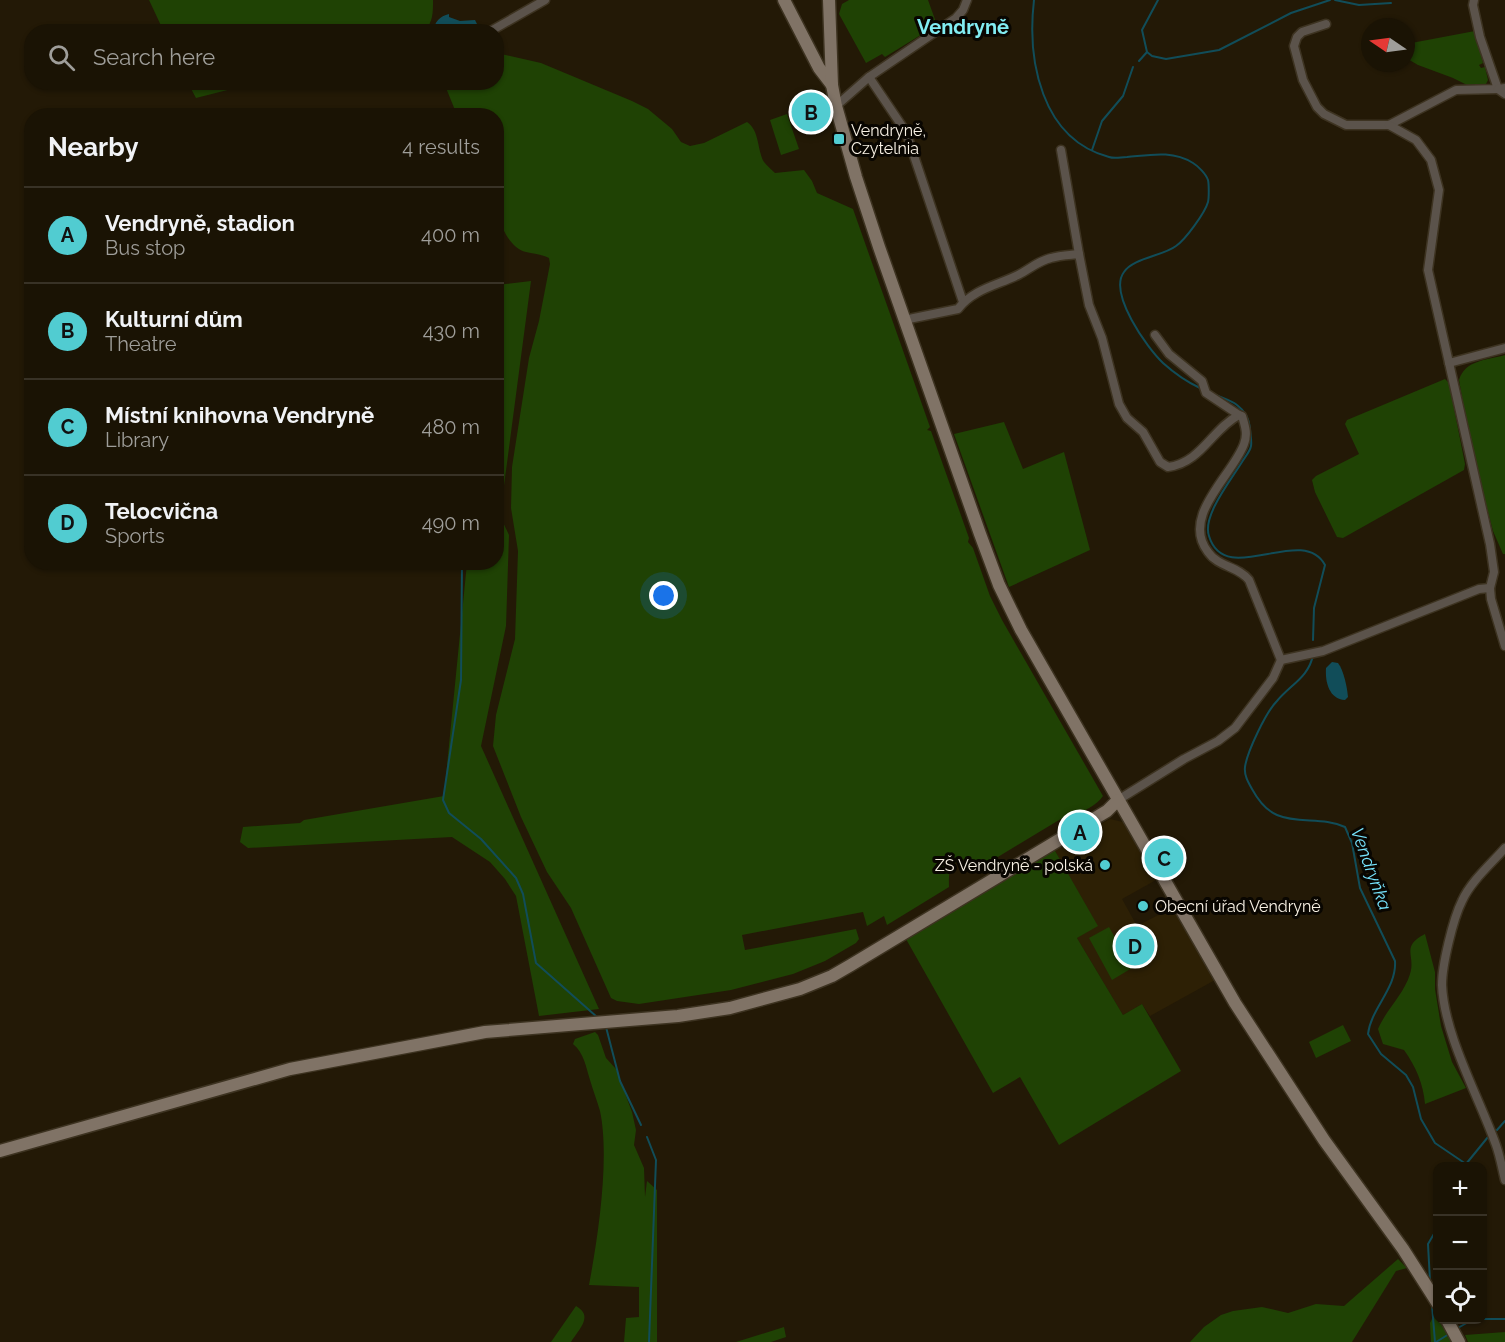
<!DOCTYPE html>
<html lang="en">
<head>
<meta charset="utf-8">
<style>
  :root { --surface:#1a1304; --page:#231c0e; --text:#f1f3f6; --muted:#9f9e9a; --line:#383226; --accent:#51ccd1 }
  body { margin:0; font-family:Raleway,sans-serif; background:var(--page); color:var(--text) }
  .controls { position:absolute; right:18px; bottom:18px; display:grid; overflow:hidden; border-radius:12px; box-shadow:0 2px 4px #0004 }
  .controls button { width:54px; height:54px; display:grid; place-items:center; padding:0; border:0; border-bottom:2px solid var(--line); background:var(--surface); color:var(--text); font:30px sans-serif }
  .compass { position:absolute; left:1361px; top:18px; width:54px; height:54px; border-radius:50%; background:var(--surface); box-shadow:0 2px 4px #0004; rotate:283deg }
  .you { position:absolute; left:664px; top:596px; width:21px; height:21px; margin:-15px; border:4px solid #fff; border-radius:50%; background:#1a73e8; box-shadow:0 0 0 9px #1a73e833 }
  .badge { display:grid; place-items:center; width:39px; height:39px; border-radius:50%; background:var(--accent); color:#111; font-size:20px; font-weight:700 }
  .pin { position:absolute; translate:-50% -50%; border:3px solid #fff; box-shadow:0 2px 6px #0006 }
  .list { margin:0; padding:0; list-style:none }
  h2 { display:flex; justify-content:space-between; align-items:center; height:78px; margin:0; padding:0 24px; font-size:26px }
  h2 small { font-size:20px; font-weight:400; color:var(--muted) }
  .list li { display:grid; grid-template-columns:39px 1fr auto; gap:18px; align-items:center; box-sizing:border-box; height:96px; padding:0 24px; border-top:2px solid var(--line) }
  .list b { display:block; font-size:22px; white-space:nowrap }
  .list p { margin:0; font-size:20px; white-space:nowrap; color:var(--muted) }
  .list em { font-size:20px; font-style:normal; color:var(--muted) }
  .icon { flex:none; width:33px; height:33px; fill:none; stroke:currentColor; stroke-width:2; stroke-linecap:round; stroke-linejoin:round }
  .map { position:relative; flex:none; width:1505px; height:1342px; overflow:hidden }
  .search { position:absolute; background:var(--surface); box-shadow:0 2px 4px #0004; left:24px; top:24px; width:480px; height:66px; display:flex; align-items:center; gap:15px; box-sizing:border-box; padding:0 21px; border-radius:24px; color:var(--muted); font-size:22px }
  .panel { position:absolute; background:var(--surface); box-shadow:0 2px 4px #0004; left:24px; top:108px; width:480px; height:462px; border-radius:24px }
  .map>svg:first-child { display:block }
  .built { fill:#2d2005 }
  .green { fill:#1f4204 }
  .water { fill:#114d59 }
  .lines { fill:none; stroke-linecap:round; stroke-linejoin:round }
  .stream { stroke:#114d59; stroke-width:2 }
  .street-casing { stroke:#3d3321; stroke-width:11 }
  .secondary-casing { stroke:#3d3321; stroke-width:15 }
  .street { stroke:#5b534b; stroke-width:8 }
  .secondary { stroke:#807366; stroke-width:12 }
  .poi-dot { fill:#51ccd1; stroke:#090601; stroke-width:2 }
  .labels { text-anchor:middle; stroke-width:6; stroke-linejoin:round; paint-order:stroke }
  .poi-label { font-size:16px; fill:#f9f2e5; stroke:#090601; text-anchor:start }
  .water-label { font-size:18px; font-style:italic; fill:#77e4fe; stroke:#090601 }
  .quarter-label { font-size:20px; font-weight:bold; fill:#82edf2; stroke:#090601 }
</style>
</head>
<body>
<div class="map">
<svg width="1505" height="1342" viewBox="0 0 1505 1342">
  <rect width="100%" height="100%" fill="#231906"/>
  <!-- built -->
  <polygon class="built" points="1110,819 1123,822 1156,880 1122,899 1137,926 1172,908 1215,980 1150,1016 1142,1004 1123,1015 1077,938 1097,925 1054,849"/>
  <!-- green -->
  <g class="green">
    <path d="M149,0H433C433,13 433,21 425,31L164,32Z"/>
    <polygon points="849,0 928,0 937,25 885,57 882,54 866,63 839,14 842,4"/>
    <polygon points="1475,31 1483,63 1479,65 1481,68 1485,67 1488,80 1486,84 1467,85 1453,78 1418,65 1406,58 1406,44"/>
    <path d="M501,54L541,63L632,101L648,109L672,129L681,142L690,146L704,143L747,122C760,131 757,150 764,162C767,166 771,169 775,173L804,170L812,181L817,193L853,209L930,427L927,430L931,431L969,538L968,542L973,548L990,596L1002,620L1103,796C1097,805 1084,811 1074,816L1069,814L983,866C975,859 959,855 952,867C948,872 949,881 949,887L887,925L884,916L867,926L863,912L742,935L745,950L856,929L859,939L856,943L825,961L793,974L731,990L639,1004L617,1001L611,998L571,908L547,872L521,817L493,746L496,715L515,639L518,551L511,508L512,467L529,358L539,321L550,264L549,258C541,254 534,254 526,252C510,248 502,228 497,214L496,116L457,115L444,83L496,82L497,55Z"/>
    <polygon points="188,83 255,83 196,98"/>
    <polygon points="787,114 799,149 781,155 770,120"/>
    <polygon points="531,281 500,516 509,535 506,626 481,746 599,1009 539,1016 516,896 505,879 490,862 452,837 248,848 240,842 243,827 300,823 304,820 444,796 467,563 496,562 497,285"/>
    <path d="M1505,355V554H1503L1493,531L1470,443L1459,380C1465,360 1487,360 1505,355Z"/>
    <polygon points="1445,379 1449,383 1465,464 1464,470 1343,538 1337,537 1315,492 1312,480 1316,476 1359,454 1345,424 1347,420"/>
    <polygon points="1004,422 1023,469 1064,452 1090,550 1009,587 954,434"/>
    <polygon points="1054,849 1098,926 1077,938 1123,1015 1142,1004 1181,1071 1059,1145 1020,1077 993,1093 906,939"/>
    <polygon points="1109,927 1132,968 1112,980 1089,938"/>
    <path d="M1425,934L1435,972V989L1441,1026L1452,1062L1466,1088L1425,1104C1423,1083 1416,1067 1404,1050L1383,1044L1378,1029C1386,1010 1404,994 1410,974C1416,955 1400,947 1425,934Z"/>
    <polygon points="1343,1025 1351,1041 1316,1058 1309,1042"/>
    <path d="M595,1032L598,1035L606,1058L616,1069L632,1112L636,1130L634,1145L644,1168L645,1197L647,1181L657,1190V1342H624L626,1318L639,1317V1287L589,1285C598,1237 610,1158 600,1111C597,1101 593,1090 590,1080C586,1067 584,1053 573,1044L575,1039Z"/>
    <polygon points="1398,1259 1407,1268 1396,1271 1352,1342 1190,1342 1204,1327 1221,1315 1233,1311 1262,1307 1288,1313 1316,1304 1344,1306"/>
    <path d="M576,1306C594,1316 579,1329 571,1342H551Z"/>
    <polygon points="1435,1313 1451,1342 1431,1342 1430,1323"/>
    <polygon points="784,1327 786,1337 771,1342 736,1342"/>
    <polygon points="1505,1332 1505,1342 1468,1342 1465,1335"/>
  </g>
  <!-- water -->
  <g class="water">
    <path d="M449,14V17L460,21L475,20L478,26L469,31H434C434,22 440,16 449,14Z"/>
    <path d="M1332,662L1338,663C1344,671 1347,687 1348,697L1345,700C1329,699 1325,682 1326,668Z"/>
  </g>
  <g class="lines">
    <!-- stream -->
    <g class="stream">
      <path d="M1034,0C1027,60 1041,139 1109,157C1115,159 1121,157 1127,157C1150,155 1172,150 1193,163C1198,166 1206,174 1208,180C1209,184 1209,198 1208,202C1205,213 1185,240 1176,246C1163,256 1133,258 1124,272C1108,293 1147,348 1163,363C1173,372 1187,382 1200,388"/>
      <polyline points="1335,0 1359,5 1391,3"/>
      <polyline points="1147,52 1152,56 1166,59 1219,50 1291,13 1330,0"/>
      <polyline points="1139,61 1147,52 1142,30 1158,0"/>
      <polyline points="1092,150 1102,121 1123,96 1133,67"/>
      <polyline points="496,307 500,293 498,281"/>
      <path d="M1216,395C1223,398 1232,401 1237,405C1245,411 1249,419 1250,428C1250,433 1252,441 1251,446C1250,452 1244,458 1242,462C1231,480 1202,516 1209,536C1225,589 1302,523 1325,565L1314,608L1313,640"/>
      <polyline points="462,562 461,680 443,800 449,813 481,839 516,878 523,894 536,963 597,1017"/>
      <path d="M1313,655C1309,677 1290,685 1277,701C1266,712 1247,752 1245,767C1244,775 1248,782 1252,789C1258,800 1265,810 1277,815C1298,824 1323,817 1345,827L1352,843L1360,888L1395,961C1397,988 1371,1008 1368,1034L1381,1054L1406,1075L1413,1087L1421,1119L1435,1143L1466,1164L1467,1166"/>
      <polyline points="606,1027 620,1081 641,1125"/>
      <polyline points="1497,1130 1505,1121"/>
      <polyline points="647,1137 656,1160 649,1342"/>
      <polyline points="1466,1164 1488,1137"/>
      <polyline points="1430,1281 1428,1244 1438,1227"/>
      <polyline points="1432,1305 1435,1342"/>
      <polyline points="1482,1319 1505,1319"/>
      <polyline points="1456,1329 1472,1320"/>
      <polyline points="1436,1342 1449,1334"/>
    </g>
    <!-- street casing -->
    <g class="street-casing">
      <g id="street">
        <polyline points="1326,24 1302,32 1297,37 1294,46 1303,80 1317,107 1324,114 1346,125 1389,125 1456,90 1498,89 1480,37 1473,5 1474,0"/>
        <polyline points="489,32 545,0"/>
        <polyline points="869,77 906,132 963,302"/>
        <polyline points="1505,88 1498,89 1505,94"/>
        <polyline points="836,106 869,77 956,18 963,10 967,0"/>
        <polyline points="1389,125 1416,140 1431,160 1439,190 1428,270 1490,544 1494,572 1490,588 1491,599 1505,646"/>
        <polyline points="1061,150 1079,254"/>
        <path d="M904,320L958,309C973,289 998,285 1018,275C1030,269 1038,261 1051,258C1060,255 1070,255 1079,254L1089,305L1102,338L1119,404L1127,418L1143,432L1160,462L1168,467C1201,463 1212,429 1239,415L1242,416C1245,426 1248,434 1244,444C1233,475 1180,516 1208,552C1218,567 1238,566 1249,580L1281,660"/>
        <polyline points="1155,335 1169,354 1202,381 1206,393 1239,415"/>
        <polyline points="1449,363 1505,348"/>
        <polyline points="1118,800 1184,759 1218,741 1235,728 1273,678 1281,660 1323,651 1479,589 1490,588"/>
        <path d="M1505,848C1491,864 1471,881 1462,901C1453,919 1442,965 1442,985C1444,1035 1479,1097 1496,1145C1500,1156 1502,1168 1505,1180"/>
      </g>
    </g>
    <!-- secondary casing -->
    <g class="secondary-casing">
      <g id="secondary">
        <polyline points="784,0 819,68 832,85"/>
        <polyline points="829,0 832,85 836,106 856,177 879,247 980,534 999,585 1021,630 1235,1003 1324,1140 1403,1249 1438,1304"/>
        <polyline points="0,1151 290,1069 485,1032 678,1016 730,1008 800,989 832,976 851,965 1107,811 1118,800"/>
        <polyline points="1447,1320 1459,1342"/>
      </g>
    </g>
    <!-- street -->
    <use href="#street" class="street"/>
    <!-- secondary -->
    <use href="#secondary" class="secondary"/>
  </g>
  <!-- markers -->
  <g class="poi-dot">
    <rect x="833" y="133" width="12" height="12" rx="3"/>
    <circle cx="1105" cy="865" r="6"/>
    <circle cx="1143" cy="906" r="6"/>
  </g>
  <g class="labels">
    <!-- poi labels -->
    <g class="poi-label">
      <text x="851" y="136">Vendryně,<tspan x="851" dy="18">Czytelnia</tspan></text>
      <text x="1093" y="871" text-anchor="end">ZŠ Vendryně - polská</text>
      <text x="1155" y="912">Obecní úřad Vendryně</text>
    </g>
    <!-- water labels -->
    <g class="water-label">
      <text transform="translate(1371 869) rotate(70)" y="6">Vendryňka</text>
    </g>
    <!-- quarter labels -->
    <g class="quarter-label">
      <text x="963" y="34">Vendryně</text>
    </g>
  </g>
</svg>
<div class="controls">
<button>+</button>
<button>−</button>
<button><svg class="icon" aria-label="locate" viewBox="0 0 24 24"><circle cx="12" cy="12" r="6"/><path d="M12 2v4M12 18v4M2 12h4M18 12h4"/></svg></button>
</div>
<svg class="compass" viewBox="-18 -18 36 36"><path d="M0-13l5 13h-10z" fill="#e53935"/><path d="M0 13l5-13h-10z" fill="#9f9e9a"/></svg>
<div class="you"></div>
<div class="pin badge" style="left:1080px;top:832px">A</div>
<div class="pin badge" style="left:811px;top:112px">B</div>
<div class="pin badge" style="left:1164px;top:858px">C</div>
<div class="pin badge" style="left:1135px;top:946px">D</div>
<div class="search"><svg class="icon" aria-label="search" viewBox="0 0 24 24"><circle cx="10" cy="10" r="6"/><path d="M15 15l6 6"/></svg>Search here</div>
<section class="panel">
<h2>Nearby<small>4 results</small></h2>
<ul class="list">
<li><span class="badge">A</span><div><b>Vendryně, stadion</b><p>Bus stop</p></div><em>400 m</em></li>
<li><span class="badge">B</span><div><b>Kulturní dům</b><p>Theatre</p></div><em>430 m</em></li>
<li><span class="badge">C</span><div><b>Místní knihovna Vendryně</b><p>Library</p></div><em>480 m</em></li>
<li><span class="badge">D</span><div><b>Telocvična</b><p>Sports</p></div><em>490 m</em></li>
</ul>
</section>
</div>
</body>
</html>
